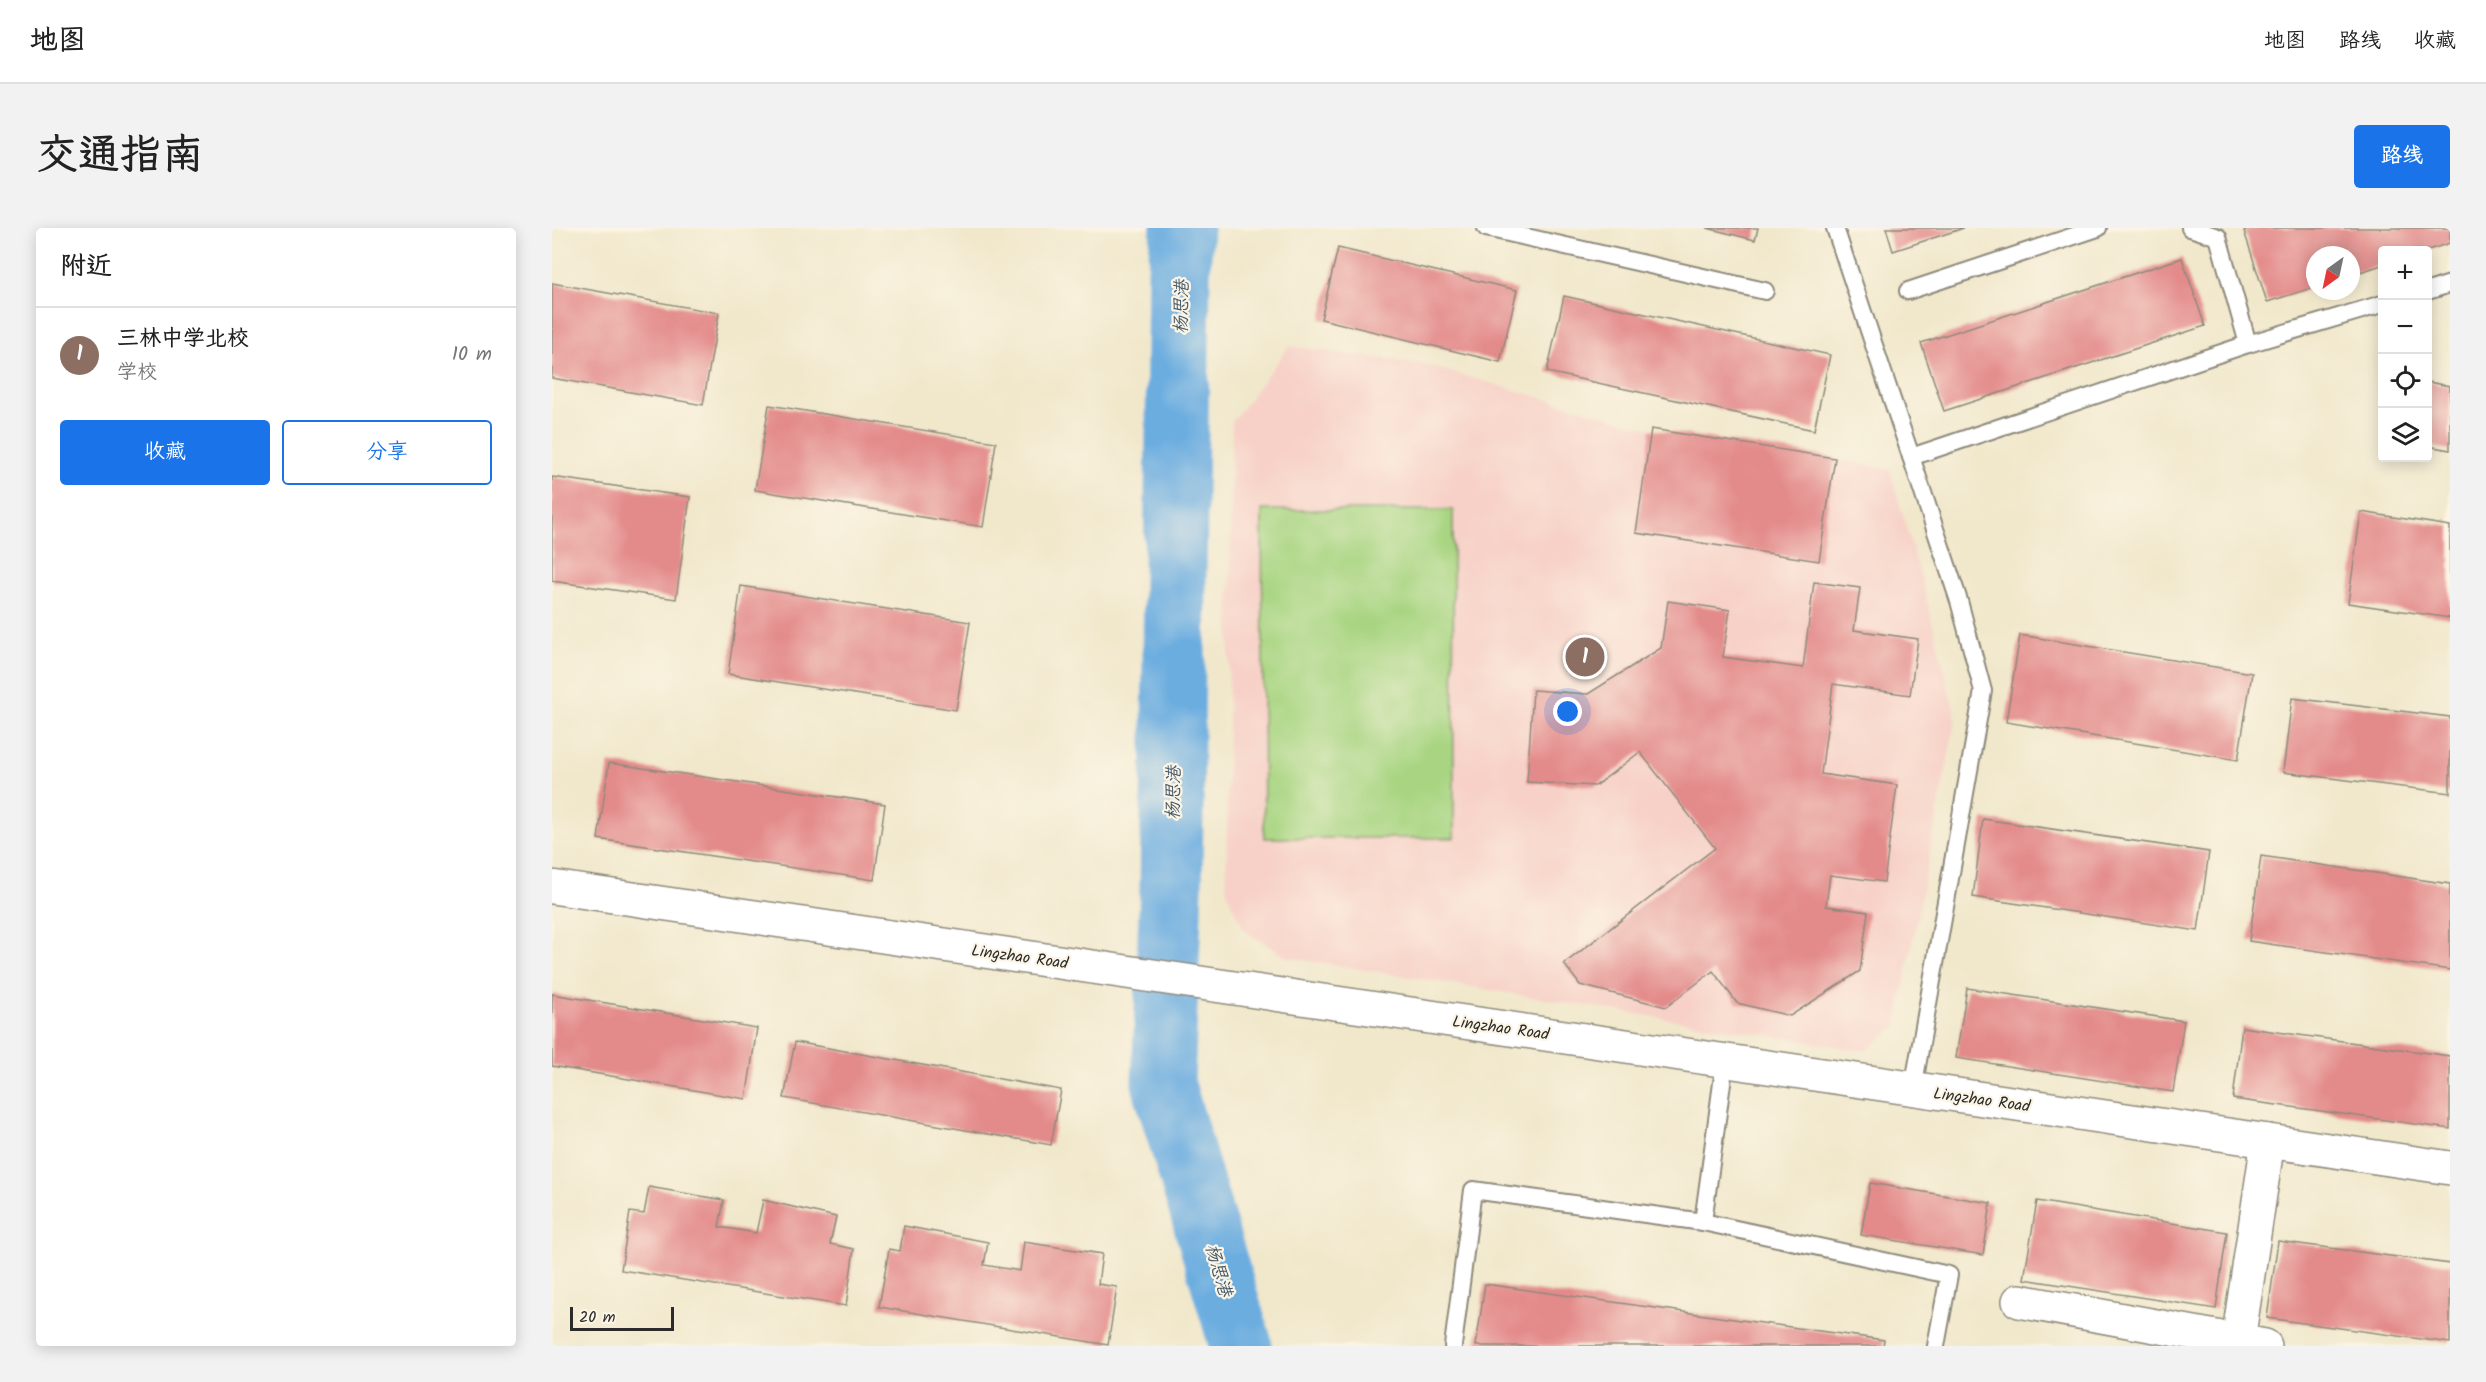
<!DOCTYPE html>
<html lang="zh">
<head>
<meta charset="utf-8">
<style>
  :root { --surface:#fff; --page:#f2f2f2; --text:#222; --muted:#767676; --line:#e0e0e0; --accent:#1a73e8 }
  body { margin:0; font-family:Kalam,"LXGW WenKai TC",sans-serif; background:var(--page); color:var(--text) }
  .controls { position:absolute; right:18px; top:18px; display:grid; overflow:hidden; border-radius:6px; box-shadow:0 3px 15px #0003 }
  .controls button { width:54px; height:54px; display:grid; place-items:center; padding:0; border:0; border-bottom:2px solid var(--line); background:var(--surface); color:var(--text); font:30px sans-serif }
  .compass { position:absolute; left:1754px; top:18px; width:54px; height:54px; border-radius:50%; background:var(--surface); box-shadow:0 3px 15px #0003; rotate:213deg }
  .scale { position:absolute; left:18px; bottom:15px; width:104px; box-sizing:border-box; padding-left:6px; border:3px solid #2b2b2b; border-top:0; font-size:16px; line-height:21px; white-space:nowrap; color:#2b2b2b; -webkit-text-stroke:4px #fcf5e5; paint-order:stroke }
  .you { position:absolute; left:1016px; top:484px; width:21px; height:21px; margin:-15px; border:4px solid #fff; border-radius:50%; background:#1a73e8; box-shadow:0 0 0 9px #1a73e833 }
  .badge { display:grid; place-items:center; width:39px; height:39px; border-radius:50%; background:var(--accent); color:#fff; font-size:20px; font-weight:700 }
  .pin { position:absolute; translate:-50% -50%; border:3px solid #fff; box-shadow:0 2px 6px #0006 }
  .list { margin:0; padding:0; list-style:none }
  h2 { display:flex; justify-content:space-between; align-items:center; height:78px; margin:0; padding:0 24px; font-size:26px }
  h2 small { font-size:20px; font-weight:400; color:var(--muted) }
  .list li { display:grid; grid-template-columns:39px 1fr auto; gap:18px; align-items:center; box-sizing:border-box; height:96px; padding:0 24px; border-top:2px solid var(--line) }
  .list b { display:block; font-size:22px; white-space:nowrap }
  .list p { margin:0; font-size:20px; white-space:nowrap; color:var(--muted) }
  .list em { font-size:20px; font-style:normal; color:var(--muted) }
  .actions { display:flex; gap:12px; padding:18px 24px }
  .actions a { flex:1; padding:14px 0; border:2px solid var(--accent); border-radius:6px; text-align:center; font-size:21px; color:var(--accent) }
  .actions .main { background:var(--accent); color:#fff }
  .icon { flex:none; width:33px; height:33px; fill:none; stroke:currentColor; stroke-width:2; stroke-linecap:round; stroke-linejoin:round }
  .map { position:relative; flex:none; width:1898px; height:1118px; overflow:hidden; border-radius:6px }
  header { display:flex; align-items:center; gap:36px; box-sizing:border-box; height:84px; padding:0 30px; background:var(--surface); border-bottom:2px solid var(--line) }
  header strong { font-size:28px }
  nav { display:flex; gap:33px; margin-inline-start:auto; font-size:21px }
  .intro { display:flex; align-items:center; justify-content:space-between; box-sizing:border-box; height:144px; padding:0 36px }
  h1 { margin:0; font-size:42px }
  .button { padding:15px 27px; border-radius:6px; background:var(--accent); color:#fff; font-size:21px; font-weight:700 }
  main { display:flex; gap:36px; padding:0 36px }
  aside { flex:1; background:var(--surface); border-radius:6px; box-shadow:0 3px 15px #0003 }
  .map>svg:first-child { display:block }
  .built { fill:#f7d1c7 }
  .green { fill:#a9d582; stroke:#6a8056; stroke-width:1.5 }
  .lines { fill:none; stroke-linecap:round; stroke-linejoin:round }
  .river { stroke:#6cade0; stroke-width:63 }
  .building { fill:#e38a8a }
  .service-casing { stroke:#8e8a7c; stroke-width:20 }
  .minor-casing { stroke:#8e8a7c; stroke-width:36 }
  .service { stroke:#fff; stroke-width:16 }
  .minor { stroke:#fff; stroke-width:33 }
  .labels { text-anchor:middle; stroke-width:4.5; stroke-linejoin:round; paint-order:stroke }
  .street-label { font-size:16px; fill:#2b2b2b; stroke:#fcf5e5 }
  .water-label { font-size:18px; font-style:italic; fill:#42586a; stroke:#fcf5e5 }
</style>
</head>
<body>
<header>
<strong>地图</strong>
<nav><a>地图</a><a>路线</a><a>收藏</a></nav>
</header>
<div class="intro"><h1>交通指南</h1><a class="button">路线</a></div>
<main>
<aside>
<h2>附近<small></small></h2>
<ul class="list">
<li><span class="badge" style="background:#8d6e63">1</span><div><b>三林中学北校</b><p>学校</p></div><em>10 m</em></li>
</ul>
<div class="actions"><a class="main">收藏</a><a>分享</a></div>
</aside>
<div class="map">
<svg width="1898" height="1118" viewBox="0 0 1898 1118">
  <rect width="100%" height="100%" fill="#fcf5e5"/>
  <filter id="ink" filterUnits="userSpaceOnUse"><feTurbulence type="fractalNoise" baseFrequency=".0167" numOctaves="2"/><feDisplacementMap in="SourceGraphic" scale="12" xChannelSelector="R" yChannelSelector="G"/><feConvolveMatrix kernelMatrix="1 2 1 2 8 2 1 2 1" color-interpolation-filters="sRGB"/></filter>
  <filter id="wash" filterUnits="userSpaceOnUse"><feTurbulence type="fractalNoise" baseFrequency=".008" numOctaves="4" result="noise"/><feDisplacementMap in="SourceGraphic" scale="24" xChannelSelector="R" yChannelSelector="G"/><feGaussianBlur stdDeviation="1.35" result="paint"/><feColorMatrix in="noise" values="0 0 0 0 0 0 0 0 0 0 0 0 0 0 0 0 0 1.4 0 .05"/><feComposite in="paint" operator="in"/></filter>
  <g filter="url(#wash)">
    <rect width="100%" height="100%" fill="#f1e8cc"/>
    <!-- built -->
    <polygon class="built" points="737,118 875,137 1099,201 1283,230 1338,242 1374,368 1404,490 1344,799 1313,823 734,729 692,702 674,662 680,194"/>
    <!-- green -->
    <polygon class="green" points="901,282 902,610 712,610 710,282"/>
    <g class="lines">
      <!-- river -->
      <polyline class="river" points="630,0 627,43 619,661 611,855 689,1118"/>
    </g>
    <g id="blocks">
      <!-- building -->
      <g class="building">
        <polygon points="1155,0 1206,0 1203,12"/>
        <polygon points="1334,0 1412,0 1341,23"/>
        <polygon points="1701,0 1898,0 1898,15 1876,22 1830,22 1830,37 1799,47 1799,27 1763,27 1763,59 1715,74 1692,3"/>
        <polygon points="786,20 965,62 948,134 769,91"/>
        <polygon points="1630,30 1653,98 1392,183 1369,115"/>
        <polygon points="0,55 167,85 151,177 0,150"/>
        <polygon points="1012,68 1278,127 1262,202 995,144"/>
        <polygon points="1876,154 1898,158 1898,222 1876,218"/>
        <polygon points="217,177 444,214 431,299 203,262"/>
        <polygon points="1099,201 1283,230 1267,333 1084,305"/>
        <polygon points="0,249 138,269 124,371 0,353"/>
        <polygon points="1809,284 1898,298 1898,390 1796,375"/>
        <polygon points="1262,354 1308,360 1302,402 1366,411 1358,467 1281,456 1269,546 1345,557 1332,654 1278,647 1274,678 1316,684 1308,743 1238,788 1185,775 1161,743 1114,779 1028,757 1012,736 1163,620 1088,524 1043,558 975,554 981,462 1036,466 1109,420 1116,373 1178,382 1171,429 1251,440"/>
        <polygon points="189,358 418,394 404,482 176,446"/>
        <polygon points="1468,407 1700,445 1686,532 1454,494"/>
        <polygon points="1740,470 1898,489 1898,565 1731,544"/>
        <polygon points="57,535 333,576 322,652 46,611"/>
        <polygon points="1431,591 1657,624 1646,703 1421,669"/>
        <polygon points="1709,628 1898,656 1898,742 1697,713"/>
        <polygon points="1415,760 1632,793 1621,864 1404,830"/>
        <polygon points="0,766 205,800 194,871 0,838"/>
        <polygon points="1690,799 1898,828 1898,901 1681,871"/>
        <polygon points="243,814 509,862 499,917 232,870"/>
        <polygon points="1318,955 1439,975 1431,1027 1309,1007"/>
        <polygon points="97,959 172,972 167,999 204,1005 211,972 284,989 278,1016 302,1021 294,1078 69,1042 78,984 92,986"/>
        <polygon points="1485,973 1675,1004 1664,1081 1472,1051"/>
        <polygon points="352,998 436,1014 432,1037 468,1043 472,1014 550,1026 546,1056 565,1059 556,1117 327,1079 337,1021 348,1023"/>
        <polygon points="1726,1013 1898,1036 1898,1115 1715,1090"/>
        <polygon points="933,1056 1332,1112 1331,1118 924,1118"/>
      </g>
    </g>
  </g>
  <g filter="url(#ink)">
    <use href="#blocks" fill-opacity="0" stroke="#8e8a7c" stroke-width="1.5"/>
    <g class="lines">
      <!-- service casing -->
      <g class="service-casing">
        <g id="service">
          <polyline points="934,0 1213,63"/>
          <polyline points="1283,0 1407,373 1431,463 1361,861"/>
          <polyline points="1638,0 1666,9 1696,116"/>
          <polyline points="1356,63 1546,0"/>
          <polyline points="1876,63 1898,56"/>
          <polyline points="1359,229 1696,116 1830,76"/>
          <polyline points="1151,994 1173,833"/>
          <polyline points="901,1118 921,962 1151,994 1397,1047 1384,1118"/>
        </g>
      </g>
      <!-- minor casing -->
      <g class="minor-casing">
        <g id="minor">
          <polyline points="0,659 1898,940"/>
          <polyline points="1467,1073 1713,1118"/>
          <polyline points="1686,1113 1716,913"/>
        </g>
      </g>
      <!-- service -->
      <use href="#service" class="service"/>
      <!-- minor -->
      <use href="#minor" class="minor"/>
    </g>
  </g>
  <g class="labels">
    <!-- street labels -->
    <g class="street-label">
      <text transform="translate(468 728) rotate(8)" y="6">Lingzhao Road</text>
      <text transform="translate(949 799) rotate(8)" y="6">Lingzhao Road</text>
      <text transform="translate(1430 871) rotate(8)" y="6">Lingzhao Road</text>
    </g>
    <!-- water labels -->
    <g class="water-label">
      <text transform="translate(629 79) rotate(-89)" y="6">杨思港</text>
      <text transform="translate(621 565) rotate(-89)" y="6">杨思港</text>
      <text transform="translate(667 1042) rotate(74)" y="6">杨思港</text>
    </g>
  </g>
</svg>
<div class="controls">
<button>+</button>
<button>−</button>
<button><svg class="icon" aria-label="locate" viewBox="0 0 24 24"><circle cx="12" cy="12" r="6"/><path d="M12 2v4M12 18v4M2 12h4M18 12h4"/></svg></button>
<button><svg class="icon" aria-label="layers" viewBox="0 0 24 24"><path d="M12 4l9 5-9 5-9-5zM3 14l9 5 9-5"/></svg></button>
</div>
<svg class="compass" viewBox="-18 -18 36 36"><path d="M0-13l5 13h-10z" fill="#e53935"/><path d="M0 13l5-13h-10z" fill="#767676"/></svg>
<div class="scale">20 m</div>
<div class="you"></div>
<div class="pin badge" style="left:1033px;top:429px;background:#8d6e63">1</div>
</div>
</main>
</body>
</html>
